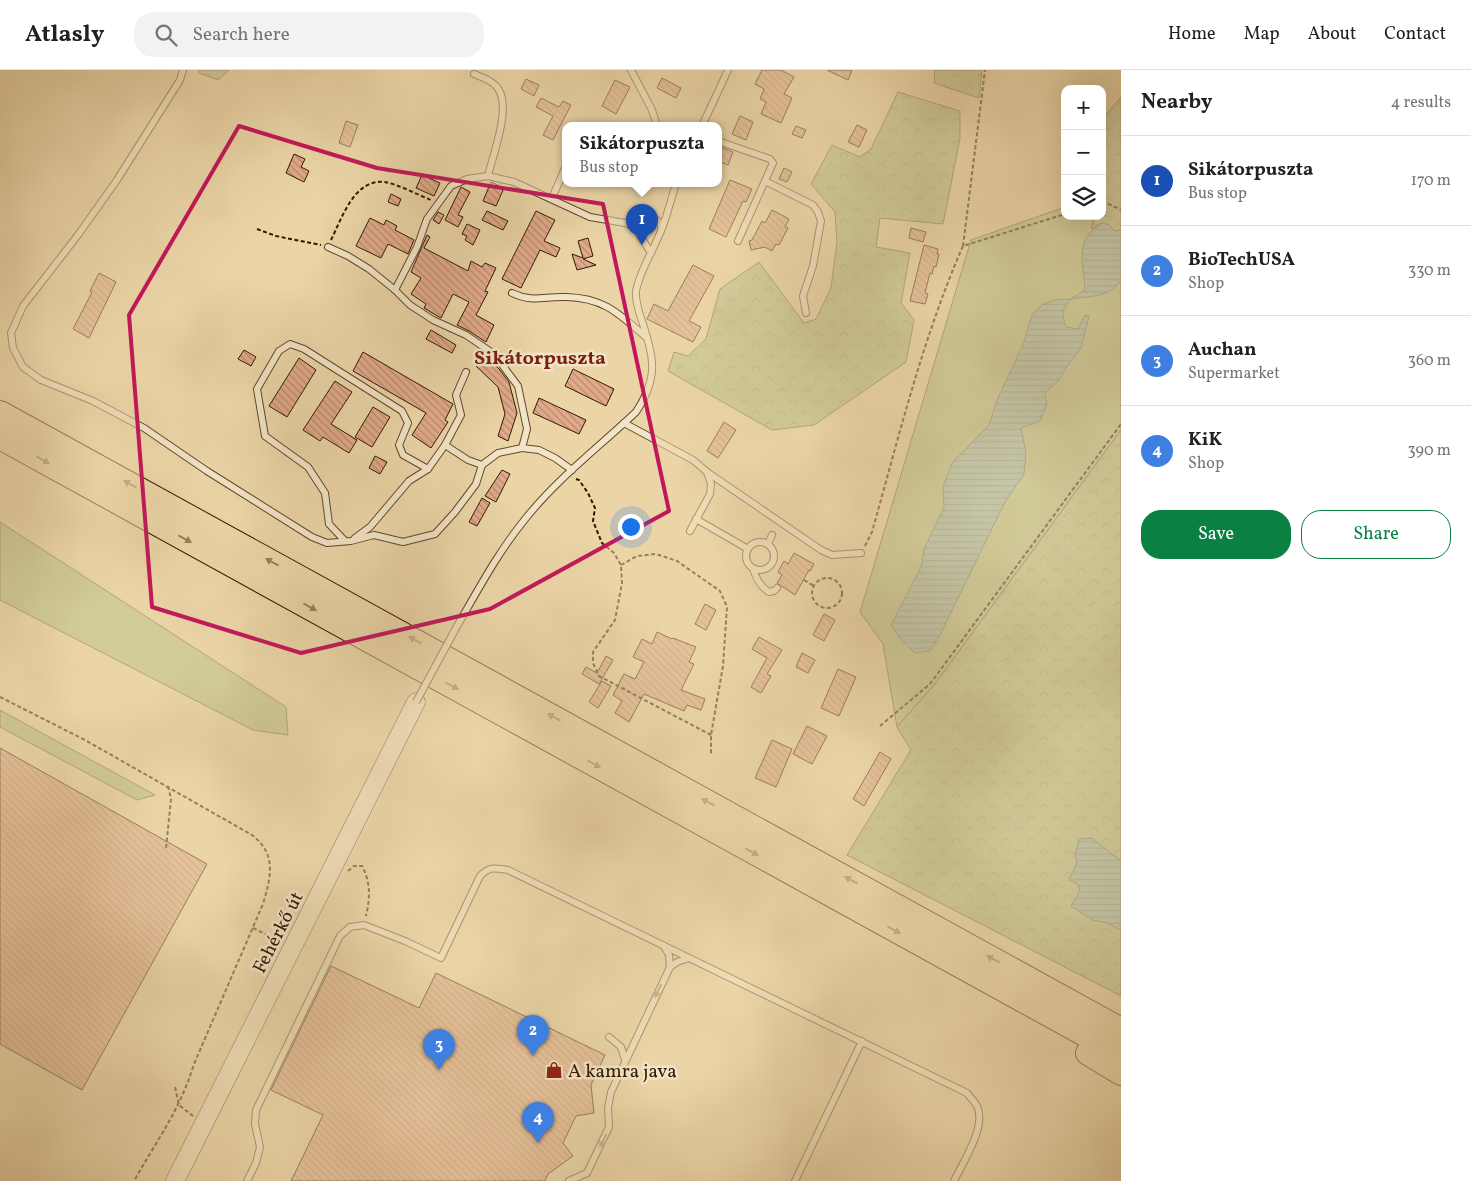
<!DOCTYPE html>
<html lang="en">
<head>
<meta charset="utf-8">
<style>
  :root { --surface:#fff; --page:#f2f2f2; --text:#202124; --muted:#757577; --line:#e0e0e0; --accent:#0b8043 }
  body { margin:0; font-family:Vollkorn,serif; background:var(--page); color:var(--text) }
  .controls { position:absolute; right:15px; top:15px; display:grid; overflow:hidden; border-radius:10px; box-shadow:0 5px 20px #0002 }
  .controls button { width:45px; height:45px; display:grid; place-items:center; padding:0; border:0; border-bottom:1px solid var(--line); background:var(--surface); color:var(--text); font:25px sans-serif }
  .you { position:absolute; left:630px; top:456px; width:18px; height:18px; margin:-12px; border:4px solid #fff; border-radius:50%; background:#1a73e8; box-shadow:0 0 0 8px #1a73e833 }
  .badge { display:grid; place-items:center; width:32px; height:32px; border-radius:50%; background:var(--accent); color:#fff; font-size:16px; font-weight:700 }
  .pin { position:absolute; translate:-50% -41px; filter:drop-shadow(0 1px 2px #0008) }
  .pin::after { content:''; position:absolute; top:26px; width:18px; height:15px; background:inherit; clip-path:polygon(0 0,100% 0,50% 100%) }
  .popup { position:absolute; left:562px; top:52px; width:160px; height:65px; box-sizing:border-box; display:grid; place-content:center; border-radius:10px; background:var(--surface); filter:drop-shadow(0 1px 4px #0005); font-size:16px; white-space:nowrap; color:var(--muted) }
  .popup b { font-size:19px; color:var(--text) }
  .popup::after { content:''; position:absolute; left:50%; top:100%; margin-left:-10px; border:10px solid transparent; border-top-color:var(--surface) }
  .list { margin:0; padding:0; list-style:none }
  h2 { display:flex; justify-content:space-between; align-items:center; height:65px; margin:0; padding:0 20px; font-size:21px }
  h2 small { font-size:16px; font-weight:400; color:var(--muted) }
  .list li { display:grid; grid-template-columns:32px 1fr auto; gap:15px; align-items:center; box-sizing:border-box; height:90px; padding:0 20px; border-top:1px solid var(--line) }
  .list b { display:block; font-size:19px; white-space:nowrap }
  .list p { margin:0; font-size:16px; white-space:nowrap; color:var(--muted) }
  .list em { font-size:16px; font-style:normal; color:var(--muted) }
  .actions { display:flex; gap:10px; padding:15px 20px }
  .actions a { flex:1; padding:11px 0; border:1px solid var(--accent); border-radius:20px; text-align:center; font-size:18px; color:var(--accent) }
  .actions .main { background:var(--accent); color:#fff }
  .icon { flex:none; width:28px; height:28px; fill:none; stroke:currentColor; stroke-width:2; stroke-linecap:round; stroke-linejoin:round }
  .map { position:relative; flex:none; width:1121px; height:1111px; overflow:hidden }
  header { display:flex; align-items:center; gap:30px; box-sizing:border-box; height:70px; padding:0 25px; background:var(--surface); border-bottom:1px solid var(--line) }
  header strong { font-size:24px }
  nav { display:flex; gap:28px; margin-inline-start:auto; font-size:18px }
  .search { width:350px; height:45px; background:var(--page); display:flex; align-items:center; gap:12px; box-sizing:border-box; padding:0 18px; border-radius:20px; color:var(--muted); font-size:19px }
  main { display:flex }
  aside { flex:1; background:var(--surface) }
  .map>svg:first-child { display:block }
  .green { fill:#b4be89; stroke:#726c44 }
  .forest { fill:url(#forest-crowns); stroke:#726c44 }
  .wetland { fill:url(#wetland-marsh); stroke:#726c44 }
  .water { fill:url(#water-rules); stroke:#6f7867 }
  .building { fill:url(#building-back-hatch); stroke:#311900 }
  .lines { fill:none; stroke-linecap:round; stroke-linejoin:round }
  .lane-casing { stroke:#60482a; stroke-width:8 }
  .secondary-casing { stroke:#311900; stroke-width:19 }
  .highway-casing { stroke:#311900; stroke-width:26 }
  .path { stroke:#311900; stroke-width:2; stroke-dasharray:4 2.5; stroke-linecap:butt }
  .lane { stroke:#f2e4c6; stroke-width:6 }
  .secondary { stroke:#f2e4c6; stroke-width:18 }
  .highway { stroke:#ebd5a7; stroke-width:24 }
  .lane-bridge-casing { stroke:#60482a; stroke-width:8; stroke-linecap:butt }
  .lane-bridge { stroke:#f2e4c6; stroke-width:6 }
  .oneway { fill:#97805c }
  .oneway2 { fill:#9b896d }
  .marked { fill:none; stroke:#c2185b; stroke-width:4; stroke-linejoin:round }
  .labels { text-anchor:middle; stroke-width:5; stroke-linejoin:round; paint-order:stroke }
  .street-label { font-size:19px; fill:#311900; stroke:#f2e4c6 }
  .poi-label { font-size:19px; fill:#311900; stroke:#f2e4c6; text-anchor:start }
  .neighbourhood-label { font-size:20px; font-weight:bold; fill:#7a1f14; stroke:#f2e4c6 }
</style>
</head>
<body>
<header>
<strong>Atlasly</strong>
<div class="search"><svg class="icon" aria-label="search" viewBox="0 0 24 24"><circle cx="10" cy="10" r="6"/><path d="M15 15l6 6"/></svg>Search here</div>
<nav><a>Home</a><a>Map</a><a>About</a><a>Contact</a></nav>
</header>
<main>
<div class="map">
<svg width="1121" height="1111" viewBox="0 0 1121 1111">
  <defs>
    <pattern id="forest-crowns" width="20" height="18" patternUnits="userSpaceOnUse" patternTransform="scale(1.25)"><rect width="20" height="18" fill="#b4be89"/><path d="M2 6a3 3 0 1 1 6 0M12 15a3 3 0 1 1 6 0" fill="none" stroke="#9ba374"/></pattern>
    <pattern id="wetland-marsh" width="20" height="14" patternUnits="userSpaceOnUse" patternTransform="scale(1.25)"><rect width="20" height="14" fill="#b4be89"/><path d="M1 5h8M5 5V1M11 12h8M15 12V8" fill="none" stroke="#9ba374"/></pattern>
    <pattern id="water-rules" width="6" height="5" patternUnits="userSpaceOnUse" patternTransform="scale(1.25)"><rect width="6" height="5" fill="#99b8ac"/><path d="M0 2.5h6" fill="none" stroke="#7d958a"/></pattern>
    <pattern id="building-back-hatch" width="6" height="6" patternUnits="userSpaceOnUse" patternTransform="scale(1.25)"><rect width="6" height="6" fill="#e1aa8b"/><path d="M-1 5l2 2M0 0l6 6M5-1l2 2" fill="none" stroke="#b78a6f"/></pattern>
  </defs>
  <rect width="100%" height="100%" fill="#ebd5a7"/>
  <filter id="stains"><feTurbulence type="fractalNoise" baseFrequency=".004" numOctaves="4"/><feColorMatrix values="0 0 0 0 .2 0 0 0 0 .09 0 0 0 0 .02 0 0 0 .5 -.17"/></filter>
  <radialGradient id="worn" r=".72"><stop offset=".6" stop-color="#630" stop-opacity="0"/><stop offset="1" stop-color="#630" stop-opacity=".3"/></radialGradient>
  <!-- green -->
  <g class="green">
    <polygon points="1065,137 1065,146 1094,146 1092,159 1110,155 1114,161 1121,160 1121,360 935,614 897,657 883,574 860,542 971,170"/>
    <polygon points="0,452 286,637 288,665 253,660 0,530"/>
    <polygon points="0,640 155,725 137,730 0,657"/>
  </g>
  <!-- forest -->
  <g class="forest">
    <polygon points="199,0 229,0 218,10 199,3"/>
    <polygon points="935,0 982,0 979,28 934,13"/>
    <polygon points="898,22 960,41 960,68 943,154 880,148 876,177 910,183 901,233 914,250 906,292 814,355 772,360 668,301 674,282 688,286 706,269 720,219 759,192 804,253 816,249 831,218 837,172 835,142 811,114 832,75 860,87 871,79"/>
    <polygon points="1121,360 1121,926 847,785 911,680 897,657 935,614"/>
  </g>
  <!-- wetland -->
  <polygon class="wetland" points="1121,27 1121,160 1114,161 1102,153 1091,159 1094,146 1102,146 1102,50"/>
  <!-- water -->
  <g class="water">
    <path d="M1102,153L1110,155L1114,161L1121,160V211C1105,229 1093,225 1071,229C1062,239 1061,244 1066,257L1078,259L1085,245L1089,246L1081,278L1068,295L1058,311L1045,322L1047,334L1040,351L1021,358L1026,383L1024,404L1005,432L939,567L930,581L915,583L902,571L891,555L921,497L924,479L944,438L943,417L952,393L989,355L998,328L1023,275L1032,245L1042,235L1054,230L1071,229L1085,220C1084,193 1073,171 1102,153Z"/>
    <polygon points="1092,768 1121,791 1121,860 1107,853 1093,850 1071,836 1080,821 1078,814 1069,810 1077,793 1075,784 1080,769"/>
  </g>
  <!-- building -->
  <g class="building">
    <polygon points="762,0 781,0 794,7 784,24 792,28 781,53 761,44 766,32 760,29 764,19 755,14"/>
    <polygon points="827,0 852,0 848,10"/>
    <polygon points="662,8 681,18 676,28 657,18"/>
    <polygon points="526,9 539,15 534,26 521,19"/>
    <polygon points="615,10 630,17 616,44 602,36"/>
    <polygon points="541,28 559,37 563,31 571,35 553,70 543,65 553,46 536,37"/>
    <polygon points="740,46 753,52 746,70 732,64"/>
    <polygon points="346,51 358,55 350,77 339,73"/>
    <polygon points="857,55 867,60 859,77 848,72"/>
    <polygon points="796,56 806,60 802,68 792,64"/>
    <polygon points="718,76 733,82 728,95 718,91"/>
    <polygon points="294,84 305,89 301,97 309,101 304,112 286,103"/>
    <polygon points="784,98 792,102 787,112 779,109"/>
    <polygon points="422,105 440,113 434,126 416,118"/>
    <polygon points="730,110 752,119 746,132 743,131 726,167 709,159"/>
    <polygon points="491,112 504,118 496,136 483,131"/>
    <polygon points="461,117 470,122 458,145 463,147 458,157 445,150"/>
    <polygon points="391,124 401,129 398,136 388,132"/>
    <polygon points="772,140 789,149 785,157 788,158 779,175 776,174 772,181 765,177 751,180 749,171 752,170 762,151 765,153"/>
    <polygon points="487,141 508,151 503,160 482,150"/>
    <polygon points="536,141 555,150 544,171 560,178 556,187 540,180 521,218 502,209"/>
    <polygon points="438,142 444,145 439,154 433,150"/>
    <polygon points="370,148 384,155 386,150 397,156 395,160 414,170 408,184 388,174 381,188 356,176"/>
    <polygon points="467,154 480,160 473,175 465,170 467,166 462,164"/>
    <polygon points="911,158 926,162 923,172 909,168"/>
    <polygon points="427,165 430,167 424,178 468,201 471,191 482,197 485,193 496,198 485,221 488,222 476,245 494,255 486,272 469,261 457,255 469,232 453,224 441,248 424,238 426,234 411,224 421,208 411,202"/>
    <polygon points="588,168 593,186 583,189 596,195 577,200 572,184 583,188 578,171"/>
    <polygon points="924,175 938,179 937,184 939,184 936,197 934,196 932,204 930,203 925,223 928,224 925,234 910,231"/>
    <polygon points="693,195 714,206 689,251 701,257 693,272 647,249 654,234 668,241"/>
    <polygon points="99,203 116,212 89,268 73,259 92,222 90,221"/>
    <polygon points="431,260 456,275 452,283 426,269"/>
    <polygon points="244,280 256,287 251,296 238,289"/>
    <polygon points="363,282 453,334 445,350 448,352 431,378 412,365 426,343 353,301"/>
    <polygon points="486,286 499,299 509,312 517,343 508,371 498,366 505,344 498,317 476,296"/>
    <polygon points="299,288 316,300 287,347 269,336"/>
    <polygon points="573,299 614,319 606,336 565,316"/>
    <polygon points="335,311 352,322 331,354 357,370 349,383 323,367 320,371 303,360"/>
    <polygon points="539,328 586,350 579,364 533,343"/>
    <polygon points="373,337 390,347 372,377 355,367"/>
    <polygon points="724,352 736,360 718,388 707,381"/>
    <polygon points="375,386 387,392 380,404 369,398"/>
    <polygon points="502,400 510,404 496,432 485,426"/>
    <polygon points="482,428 490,433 477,456 469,452"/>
    <polygon points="794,483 814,494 810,501 809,500 795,525 777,513 782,505 778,502 784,491 788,494"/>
    <polygon points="705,534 716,540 706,560 695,554"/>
    <polygon points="824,544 835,550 824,571 813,565"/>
    <polygon points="657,562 672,569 673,568 696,577 689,592 694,594 681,620 705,629 701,640 687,635 684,641 644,624 629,652 615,643 622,631 613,625 624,604 635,609 644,592 633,587 642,569 652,574"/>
    <polygon points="759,567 782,580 767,604 771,606 761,623 751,617 767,588 752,579"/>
    <polygon points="802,583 815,590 808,603 796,597"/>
    <polygon points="606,586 613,590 599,614 582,604 586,597 597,603"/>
    <polygon points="838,599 856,607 839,646 821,638"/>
    <polygon points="602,611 611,616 598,638 589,632"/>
    <polygon points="807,656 827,666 812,694 793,684"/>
    <polygon points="772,670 792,679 776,717 755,708"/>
    <polygon points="0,678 207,794 82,1020 0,974"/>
    <polygon points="880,682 891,689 864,736 853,729"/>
    <polygon points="331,896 419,938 436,903 605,985 591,1015 594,1043 576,1046 563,1073 573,1086 548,1104 545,1111 291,1111 323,1045 271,1020"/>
  </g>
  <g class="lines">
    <!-- lane casing -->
    <g class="lane-casing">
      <g id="lane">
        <polyline points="183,0 180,10 117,110 78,165 23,236 11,263 13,278 23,297 41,310 93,331 144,358 207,401 312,467 327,473 351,471 374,465 403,472 435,464 455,442 476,414 482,395"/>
        <polyline points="631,0 652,40 657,56"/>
        <path d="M474,4C481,7 489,9 495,15C514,32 493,84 488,106"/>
        <polyline points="702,56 728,0"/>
        <polyline points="718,71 770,89 773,93 738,171"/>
        <polyline points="765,111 813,135 818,142 821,151 813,196 803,226 806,243"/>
        <polyline points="552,128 566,96"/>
        <polyline points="328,177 348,186 369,199 395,220 410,235 433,250 466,265 494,284 518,316 527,359 522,378 539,380 555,388 572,400"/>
        <polyline points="651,183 639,164 638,158 646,150 654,148 660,153 661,158"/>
        <polyline points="395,220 417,177 427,149 451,116 467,109 488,106 514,112 590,147 625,153 638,158"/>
        <path d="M512,223C533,233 544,226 566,227C605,228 619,244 647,268"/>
        <polyline points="466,302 456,325 461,345 445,375 468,390 482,395 498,383 522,378"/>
        <polyline points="624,353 693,390 707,402 711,414 710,424 690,461"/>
        <polyline points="707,402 821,480 832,485 861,483"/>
        <polyline points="696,449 748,479"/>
        <polyline points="355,468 370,457 409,411 428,399 445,375"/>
        <polyline points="345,471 329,454 325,423 308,397 265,366 257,319 279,281 290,274 304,279 402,341 408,353 399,375 403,385 428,399"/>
        <circle cx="760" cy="486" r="14"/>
        <polyline points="768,474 772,465"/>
        <path d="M753,498C756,509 760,516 769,522L774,521L777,518"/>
        <path d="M456,558C478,520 498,482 526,448C558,408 599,377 636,342C659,307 654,289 642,251C639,242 635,231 636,221C640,200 653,181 661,161C667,146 671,129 676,114"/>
        <polyline points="664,876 669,885 670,897"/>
        <polyline points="609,967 621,977 625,990"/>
        <path d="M247,1111L256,1093L260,1077L255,1054L256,1040L340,866L350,857L364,855L405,871L441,888L480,806C490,796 495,798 508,800L967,1023C970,1027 975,1032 977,1036C987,1056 963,1092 954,1111"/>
        <polyline points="569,1111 587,1103 609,1057 608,1038 611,1022 670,897 677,892 689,888"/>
        <polyline points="795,1111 862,971"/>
      </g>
    </g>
    <!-- secondary casing -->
    <g class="secondary-casing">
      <polyline id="secondary" points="175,1111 416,632"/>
    </g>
    <!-- highway casing -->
    <g class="highway-casing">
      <g id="highway">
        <polyline points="0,343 1121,960"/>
        <polyline points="0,367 1121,984"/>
        <polyline points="1088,983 1121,1003"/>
      </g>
    </g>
    <!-- path -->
    <g class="path">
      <polyline points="1102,133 1105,132 1121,140"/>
      <polyline points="257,159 276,166 321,175"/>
      <path d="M331,170C342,148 354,109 384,112C398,114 418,125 431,130"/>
      <polyline points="963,176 985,0"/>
      <polyline points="576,409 579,410 588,423 595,438 593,451 602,473 614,483 621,495 622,513 615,550 593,582 593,593 599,606 711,665"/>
      <path d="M865,476L872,462C899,366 923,267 963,176L1065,144"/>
      <polyline points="621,495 637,486 656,484 677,491 720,521 727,537 723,596 711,665 711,685"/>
      <circle cx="827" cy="523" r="15"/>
      <polyline points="804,510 814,516"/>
      <path d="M0,627L85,670L252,765C277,784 271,807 263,834L194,994C180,1040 157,1070 134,1111"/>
      <polyline points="880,656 930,614 1121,354"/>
      <polyline points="166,778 171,729 168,716"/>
      <path d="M348,801L354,796H362C371,813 370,828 366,846"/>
      <polyline points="253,858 280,871"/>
      <polyline points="175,1017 179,1035 193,1046"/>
    </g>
    <!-- lane -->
    <use href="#lane" class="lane"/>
    <!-- secondary -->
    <use href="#secondary" class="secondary"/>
    <!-- highway -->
    <use href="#highway" class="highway"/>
    <!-- lane-bridge casing -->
    <g class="lane-bridge-casing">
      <polyline id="lane-bridge" points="416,632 456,558"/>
    </g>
    <!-- lane-bridge -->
    <use href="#lane-bridge" class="lane-bridge"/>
  </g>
  <!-- one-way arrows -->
  <defs><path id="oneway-solid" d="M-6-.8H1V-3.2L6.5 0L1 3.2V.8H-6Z" transform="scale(1.25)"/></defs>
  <g class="oneway">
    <use href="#oneway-solid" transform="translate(43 390) rotate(29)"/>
    <use href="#oneway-solid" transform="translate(130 414) rotate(-151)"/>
    <use href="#oneway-solid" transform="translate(185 469) rotate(29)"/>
    <use href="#oneway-solid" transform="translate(272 492) rotate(-151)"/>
    <use href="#oneway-solid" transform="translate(310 537) rotate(29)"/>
    <use href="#oneway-solid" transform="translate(415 570) rotate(-151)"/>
    <use href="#oneway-solid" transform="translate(452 616) rotate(29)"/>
    <use href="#oneway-solid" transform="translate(554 647) rotate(-151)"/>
    <use href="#oneway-solid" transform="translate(594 694) rotate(29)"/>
    <use href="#oneway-solid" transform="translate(708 732) rotate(-151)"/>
    <use href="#oneway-solid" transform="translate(752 782) rotate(29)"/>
    <use href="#oneway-solid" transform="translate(851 810) rotate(-151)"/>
    <use href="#oneway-solid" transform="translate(894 860) rotate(29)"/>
    <use href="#oneway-solid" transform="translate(993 889) rotate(-151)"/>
  </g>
  <g class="oneway2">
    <use href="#oneway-solid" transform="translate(658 921) rotate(115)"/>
    <use href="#oneway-solid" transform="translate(603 1071) rotate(116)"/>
  </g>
  <!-- marked area -->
  <path d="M0 0H1121V1111H0ZM239,56L377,98L603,134L669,441L490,539L301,583L152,537L129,245Z" fill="#ebd5a7" fill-opacity=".55" fill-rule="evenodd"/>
  <path class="marked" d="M239,56L377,98L603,134L669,441L490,539L301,583L152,537L129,245Z"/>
  <!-- icons -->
  <defs>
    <g id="shop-bare" transform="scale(1.35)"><path d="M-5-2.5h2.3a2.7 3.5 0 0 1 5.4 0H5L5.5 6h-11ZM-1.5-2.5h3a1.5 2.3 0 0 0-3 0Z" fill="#8f2418" stroke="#f2e4c6" stroke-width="2.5" paint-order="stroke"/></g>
  </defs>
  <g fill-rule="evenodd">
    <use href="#shop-bare" x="554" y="1000"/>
  </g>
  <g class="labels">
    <!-- street labels -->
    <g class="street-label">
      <text transform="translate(277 862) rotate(-63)" y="7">Fehérkő út</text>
    </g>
    <!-- poi labels -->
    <g class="poi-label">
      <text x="568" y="1007">A kamra java</text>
    </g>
    <!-- neighbourhood labels -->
    <g class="neighbourhood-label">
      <text x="540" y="294">Sikátorpuszta</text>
    </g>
  </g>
  <rect width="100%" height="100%" filter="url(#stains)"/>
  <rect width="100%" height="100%" fill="url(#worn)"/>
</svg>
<div class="controls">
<button>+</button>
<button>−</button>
<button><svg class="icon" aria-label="layers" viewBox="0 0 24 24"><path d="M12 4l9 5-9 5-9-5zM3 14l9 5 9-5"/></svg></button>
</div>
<div class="you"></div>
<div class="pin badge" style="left:642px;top:175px;background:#1a4fb4">1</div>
<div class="popup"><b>Sikátorpuszta</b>Bus stop</div>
<div class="pin badge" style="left:533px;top:986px;background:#3f7fe0">2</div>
<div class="pin badge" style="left:439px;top:1000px;background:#3f7fe0">3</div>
<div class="pin badge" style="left:538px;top:1073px;background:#3f7fe0">4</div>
</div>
<aside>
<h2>Nearby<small>4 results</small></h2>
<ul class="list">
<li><span class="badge" style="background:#1a4fb4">1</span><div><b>Sikátorpuszta</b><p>Bus stop</p></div><em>170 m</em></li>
<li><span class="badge" style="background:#3f7fe0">2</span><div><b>BioTechUSA</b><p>Shop</p></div><em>330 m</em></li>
<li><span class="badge" style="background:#3f7fe0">3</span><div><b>Auchan</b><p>Supermarket</p></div><em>360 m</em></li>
<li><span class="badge" style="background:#3f7fe0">4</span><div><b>KiK</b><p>Shop</p></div><em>390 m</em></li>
</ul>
<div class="actions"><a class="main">Save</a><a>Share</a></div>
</aside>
</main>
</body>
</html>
